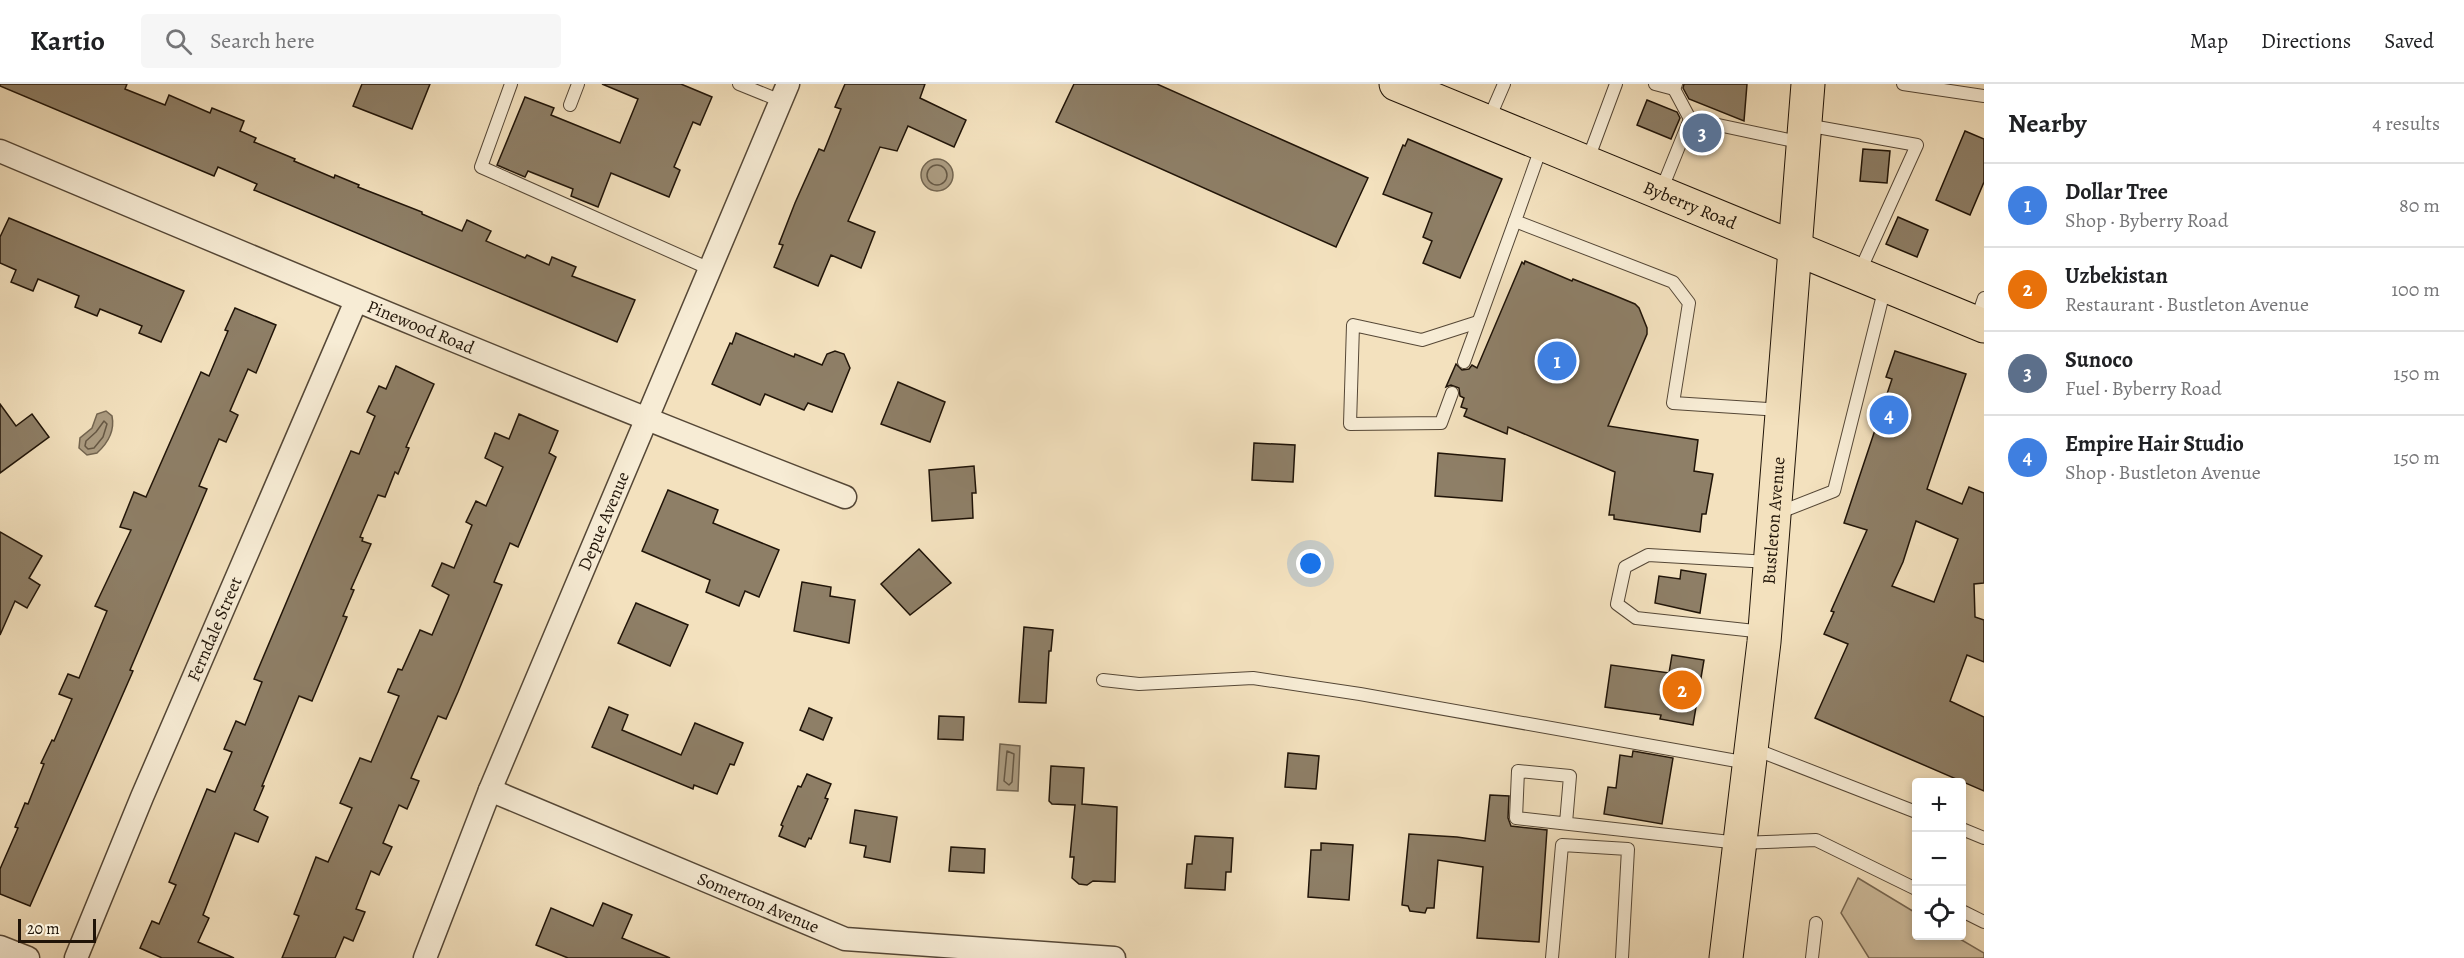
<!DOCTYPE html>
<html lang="en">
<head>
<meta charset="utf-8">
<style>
  :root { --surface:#fff; --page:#f6f6f6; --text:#202124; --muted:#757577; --line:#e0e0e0; --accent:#8f2418 }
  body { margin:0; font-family:Alegreya,serif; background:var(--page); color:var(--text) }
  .controls { position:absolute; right:18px; bottom:18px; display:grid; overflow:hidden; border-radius:6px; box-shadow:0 3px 9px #0003 }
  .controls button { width:54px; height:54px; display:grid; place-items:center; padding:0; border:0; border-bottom:2px solid var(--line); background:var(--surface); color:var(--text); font:30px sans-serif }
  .scale { position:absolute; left:18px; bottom:15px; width:78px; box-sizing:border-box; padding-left:6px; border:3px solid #201408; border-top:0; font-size:16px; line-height:21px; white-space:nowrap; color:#201408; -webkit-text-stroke:4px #f7ecd5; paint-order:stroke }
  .you { position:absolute; left:1311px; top:480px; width:21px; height:21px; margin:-15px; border:4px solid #fff; border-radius:50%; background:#1a73e8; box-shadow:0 0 0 9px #1a73e833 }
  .badge { display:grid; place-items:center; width:39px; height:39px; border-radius:50%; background:var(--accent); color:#fff; font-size:20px; font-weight:700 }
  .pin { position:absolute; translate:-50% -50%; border:3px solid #fff; box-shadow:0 2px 6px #0006 }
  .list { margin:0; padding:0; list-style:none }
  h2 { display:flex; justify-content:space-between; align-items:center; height:78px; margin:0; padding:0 24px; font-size:26px }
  h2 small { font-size:20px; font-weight:400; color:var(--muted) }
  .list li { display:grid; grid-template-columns:39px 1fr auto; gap:18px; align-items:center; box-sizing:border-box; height:84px; padding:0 24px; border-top:2px solid var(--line) }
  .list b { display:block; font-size:22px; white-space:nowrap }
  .list p { margin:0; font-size:20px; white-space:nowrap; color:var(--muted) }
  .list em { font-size:20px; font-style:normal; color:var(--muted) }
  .icon { flex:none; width:33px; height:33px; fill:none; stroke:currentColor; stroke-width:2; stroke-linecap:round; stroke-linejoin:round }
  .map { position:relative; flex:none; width:1984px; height:874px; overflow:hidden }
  header { display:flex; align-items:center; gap:36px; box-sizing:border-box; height:84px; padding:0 30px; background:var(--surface); border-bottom:2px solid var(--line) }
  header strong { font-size:28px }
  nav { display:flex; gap:33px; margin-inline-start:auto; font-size:21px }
  .search { width:420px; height:54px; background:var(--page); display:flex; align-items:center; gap:15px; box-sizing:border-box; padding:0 21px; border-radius:6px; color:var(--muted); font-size:22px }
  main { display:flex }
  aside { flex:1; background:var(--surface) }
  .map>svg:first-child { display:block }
  .green { fill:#cfbe9f; stroke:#786954; stroke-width:1.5 }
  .water { fill:#ab9b80; stroke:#736550; stroke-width:1.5 }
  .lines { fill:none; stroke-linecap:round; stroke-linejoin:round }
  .shore { stroke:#665844; stroke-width:1.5 }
  .building { fill:#8e7f67; stroke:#201408; stroke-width:1.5; fill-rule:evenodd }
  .lane-casing { stroke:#554736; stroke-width:14 }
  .street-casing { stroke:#554736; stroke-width:25 }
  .primary-casing { stroke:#201408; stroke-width:35 }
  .lane { stroke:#f7ecd5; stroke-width:12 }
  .street { stroke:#f7ecd5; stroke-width:22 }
  .primary { stroke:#f3e1be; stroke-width:33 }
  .labels { text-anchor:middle; stroke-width:5; stroke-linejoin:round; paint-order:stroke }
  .street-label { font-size:18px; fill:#201408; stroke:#f7ecd5 }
</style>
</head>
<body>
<header>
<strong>Kartio</strong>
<div class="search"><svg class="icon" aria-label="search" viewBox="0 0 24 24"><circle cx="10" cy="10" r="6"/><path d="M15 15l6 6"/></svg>Search here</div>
<nav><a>Map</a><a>Directions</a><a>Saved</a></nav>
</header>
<main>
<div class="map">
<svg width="1984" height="874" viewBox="0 0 1984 874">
  <rect width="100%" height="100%" fill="#f3e1be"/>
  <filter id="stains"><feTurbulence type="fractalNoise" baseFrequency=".00333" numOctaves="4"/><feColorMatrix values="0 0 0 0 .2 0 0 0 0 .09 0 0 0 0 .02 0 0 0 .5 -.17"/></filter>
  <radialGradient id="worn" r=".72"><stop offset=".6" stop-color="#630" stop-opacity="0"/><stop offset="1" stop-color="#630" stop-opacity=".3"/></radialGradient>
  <!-- green -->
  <polygon class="green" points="1858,794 1916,829 1916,852 1955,852 1984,869 1984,874 1869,874 1841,829"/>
  <!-- water -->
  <g class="water">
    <circle cx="937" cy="91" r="16"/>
    <path d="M106,327L112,332C115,347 108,359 97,369L87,371L79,364L80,354L92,344L97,330Z"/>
    <polygon points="1000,660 1020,662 1018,707 997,706"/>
  </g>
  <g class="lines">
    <!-- shore -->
    <g class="shore">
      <circle cx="937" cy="91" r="10"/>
      <polygon points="104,337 107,340 103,353 94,364 88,365 85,362 86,357 96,348"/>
      <polygon points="1007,667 1014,670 1012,698 1009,701 1004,697"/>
    </g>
  </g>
  <!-- building -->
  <g class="building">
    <polygon points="0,0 127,0 125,5 165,21 169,11 210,29 212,24 244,37 240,47 256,54 254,58 295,75 294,77 334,94 335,91 359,101 358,103 422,128 422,130 462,147 467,136 491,147 486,157 525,174 527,171 549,181 552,173 576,183 572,192 635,216 617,258 254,106 257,100 218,83 214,92 0,2"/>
    <polygon points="362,0 430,0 412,45 353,22"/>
    <polygon points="602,0 681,0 712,13 700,41 693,38 674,83 680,86 669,113 611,89 598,123 571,112 573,105 528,87 525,93 497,81 525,13 554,24 551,31 620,59 638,15"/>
    <polygon points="845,0 925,0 920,14 966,36 954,63 908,42 897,67 880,63 848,137 875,148 861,184 831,171 818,202 774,183 783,161 779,160 795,119 819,65 824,67 841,25 835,23"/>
    <polygon points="1074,0 1157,0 1368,94 1336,163 1056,38"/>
    <polygon points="1684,0 1747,0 1744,37 1689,15 1683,4"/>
    <polygon points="1647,16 1677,28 1680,34 1671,55 1637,41"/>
    <polygon points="1965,47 1984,55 1984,98 1970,131 1936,116"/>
    <polygon points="1408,55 1502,95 1460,194 1423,179 1432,157 1423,153 1432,129 1383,110 1403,61 1405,62"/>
    <polygon points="1863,65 1890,67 1887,99 1860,97"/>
    <polygon points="1898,133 1928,146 1917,173 1886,160"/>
    <polygon points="9,134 184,207 161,258 139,249 142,242 100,225 97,232 75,223 79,212 38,195 33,207 11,198 16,186 0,179 0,153"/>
    <polygon points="1525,177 1572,197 1573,195 1611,210 1635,220 1639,224 1647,244 1647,250 1608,342 1698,356 1694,387 1713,390 1706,430 1702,430 1700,448 1614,435 1614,431 1609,431 1615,388 1508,343 1507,350 1464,332 1467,325 1461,323 1464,314 1460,312 1459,304 1451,301 1446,303 1456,280 1462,286 1469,285 1472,281 1477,284 1522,178 1524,180"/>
    <polygon points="235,224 276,241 256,289 248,285 230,327 238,331 226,358 219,355 199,402 207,405 130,586 133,587 30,822 0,810 0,785 18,744 15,743 25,719 28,720 44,680 41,679 52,656 54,657 72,615 59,610 68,590 79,594 107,527 95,522 131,446 120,443 134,408 146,413 201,288 209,292 228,247 225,246"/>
    <polygon points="736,249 794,273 795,270 822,281 827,270 835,267 844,270 850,284 832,328 808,319 804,326 765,310 760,321 712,300 730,259 732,260"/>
    <path d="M1895,267L1966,290L1927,405L1962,420L1969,403L1984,409V499L1974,500L1975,533L1984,536V578L1967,571L1950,617L1984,633V707L1815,634L1848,560L1824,550L1834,528L1831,527L1867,446L1844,439L1892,295L1886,293ZM1916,437L1958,455L1934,518L1892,502L1903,478Z"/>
    <polygon points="396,282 434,300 406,363 409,364 398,390 395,388 385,413 378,411 360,453 363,454 362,457 371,460 351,505 354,506 343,532 347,533 312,617 299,612 262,702 264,702 254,726 268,733 258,758 235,749 203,831 209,834 198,858 234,874 162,874 140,864 152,837 159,840 176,801 169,798 207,705 215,708 232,668 224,665 236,637 245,641 262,598 254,595 311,460 351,367 359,370 375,332 367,328 379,302 386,305"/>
    <polygon points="898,298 945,318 930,358 881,340"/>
    <polygon points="0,320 16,342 32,330 49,353 0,389"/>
    <polygon points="519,330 558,347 549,369 556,373 518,463 510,459 494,498 502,501 458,608 446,635 438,632 411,694 419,697 407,725 399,721 383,759 392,763 379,791 371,787 356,825 365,828 353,857 344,853 335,874 282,874 299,832 294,830 316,773 328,778 352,724 340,719 360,674 371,678 399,612 388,608 398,585 402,586 420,546 432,551 449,511 432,502 442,479 454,484 472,441 466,438 476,417 486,422 503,383 485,374 495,349 509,355"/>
    <polygon points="1254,359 1295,361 1293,398 1252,396"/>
    <polygon points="1438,369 1505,375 1502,417 1435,412"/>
    <polygon points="974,382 976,409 972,409 973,434 932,437 929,386"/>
    <polygon points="668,406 718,426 713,439 779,466 759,513 745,507 739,522 706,508 710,496 642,467"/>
    <polygon points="0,448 42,472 29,494 40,501 27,524 15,517 0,551"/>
    <polygon points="919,465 951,499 910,531 881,500"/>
    <polygon points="1681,486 1706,490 1700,529 1655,519 1659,492 1680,495"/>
    <polygon points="802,498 831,503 830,512 855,516 849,559 794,547"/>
    <polygon points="636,519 688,541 670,582 618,559"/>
    <polygon points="1024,543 1053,546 1051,567 1049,567 1046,619 1019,618"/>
    <polygon points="1672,571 1704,576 1693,641 1660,635 1661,631 1605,623 1611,581 1669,589"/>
    <polygon points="609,623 628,631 622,646 681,671 695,639 743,659 734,681 730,680 717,710 694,701 693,705 592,663"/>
    <polygon points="809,624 832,634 823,656 800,646"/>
    <polygon points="939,632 964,633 963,656 938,655"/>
    <polygon points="1633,667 1673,674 1662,740 1604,730 1608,703 1616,704 1620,671 1632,673"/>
    <polygon points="1288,669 1319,672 1316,705 1285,703"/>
    <polygon points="1051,682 1084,684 1082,720 1117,723 1115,798 1093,797 1087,801 1079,800 1072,794 1074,773 1070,773 1075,721 1052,720 1049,717"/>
    <polygon points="807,690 831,700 825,714 828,715 811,755 809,754 805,763 779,752 783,742 781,741 798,702 801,703"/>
    <polygon points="1490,711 1509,712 1508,734 1511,742 1547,746 1539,858 1477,854 1483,783 1438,776 1434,824 1427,824 1425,829 1410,827 1408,822 1402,821 1409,750 1457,753 1485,757"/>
    <polygon points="855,726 897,733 890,778 864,773 866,762 850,759"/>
    <polygon points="1195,752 1233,754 1231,788 1226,788 1225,806 1185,804 1187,780 1192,780"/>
    <polygon points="1321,759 1353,761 1349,816 1308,813 1311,766 1321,766"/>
    <polygon points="951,763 985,765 984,789 949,787"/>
    <polygon points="603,819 632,831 622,854 670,874 568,874 536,861 551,824 593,842"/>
  </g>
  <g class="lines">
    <!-- lane casing -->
    <g class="lane-casing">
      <g id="lane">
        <polyline points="511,0 481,83 710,185"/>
        <polyline points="739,0 781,17"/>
        <polyline points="1655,0 1674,5 1676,0"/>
        <polyline points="1903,0 1984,12"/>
        <polyline points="1674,5 1690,35"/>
        <polyline points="570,21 578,0"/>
        <polyline points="1488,37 1504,0"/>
        <polyline points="1806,41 1917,61 1859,189"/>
        <polyline points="1542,61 1515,137 1673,198 1689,219 1673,319 1782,326"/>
        <polyline points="1587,78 1616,0"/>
        <polyline points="1661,107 1690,35 1803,59"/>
        <polyline points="1976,238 1984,214"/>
        <polyline points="1464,278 1515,137"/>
        <polyline points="1452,309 1441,339 1350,340 1353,241 1422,256 1478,238"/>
        <polyline points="1778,429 1834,407 1885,203"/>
        <polyline points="1764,548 1636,534 1617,520 1625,483 1648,471 1769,478"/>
        <polyline points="1103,596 1139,600 1253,594 1360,610 1748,679"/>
        <polyline points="1752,664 1916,728"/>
        <polyline points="1566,739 1570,692 1518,687 1516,734 1739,759 1816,756 1916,805"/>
        <polyline points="1962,745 1984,754"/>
        <polyline points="1962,827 1984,838"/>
        <polyline points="1552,874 1562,761 1628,765 1622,874"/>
        <polyline points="1812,874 1816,839"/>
      </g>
    </g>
    <!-- street casing -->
    <g class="street-casing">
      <g id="street">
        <path id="s1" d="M0,67C280,185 561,303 845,413"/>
        <path id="s2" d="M490,706L845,855L1114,874"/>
        <polyline points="0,863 28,874"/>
        <path id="s3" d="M76,874L142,713L356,217"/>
        <path id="s4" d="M425,874L490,706L788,0"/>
      </g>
    </g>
    <!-- primary casing -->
    <g class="primary-casing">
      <g id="primary">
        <path id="s5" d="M1396,0L1984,242"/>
        <path id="s6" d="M1726,874L1764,558L1808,0"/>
      </g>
    </g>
    <!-- lane -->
    <use href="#lane" class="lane"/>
    <!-- street -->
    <use href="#street" class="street"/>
    <!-- primary -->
    <use href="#primary" class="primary"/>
  </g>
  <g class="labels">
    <!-- street labels -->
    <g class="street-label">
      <text dy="6" stroke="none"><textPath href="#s5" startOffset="318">Byberry Road</textPath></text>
      <text dy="6" stroke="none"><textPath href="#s1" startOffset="456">Pinewood Road</textPath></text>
      <text dy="6" stroke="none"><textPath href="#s4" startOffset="472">Depue Avenue</textPath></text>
      <text dy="6" stroke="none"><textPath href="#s6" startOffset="440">Bustleton Avenue</textPath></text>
      <text dy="6" stroke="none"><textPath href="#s3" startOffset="357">Ferndale Street</textPath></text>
      <text dy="6" stroke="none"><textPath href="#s2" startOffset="291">Somerton Avenue</textPath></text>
    </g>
  </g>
  <rect width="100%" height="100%" filter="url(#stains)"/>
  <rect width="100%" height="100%" fill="url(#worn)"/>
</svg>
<div class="controls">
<button>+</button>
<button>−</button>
<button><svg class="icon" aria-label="locate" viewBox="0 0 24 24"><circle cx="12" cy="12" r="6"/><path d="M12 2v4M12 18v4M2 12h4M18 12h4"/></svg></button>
</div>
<div class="scale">20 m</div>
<div class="you"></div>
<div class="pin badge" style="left:1557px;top:277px;background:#3f7fe0">1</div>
<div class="pin badge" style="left:1682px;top:606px;background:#e8710a">2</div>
<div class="pin badge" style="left:1702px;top:49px;background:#5c6f8a">3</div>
<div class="pin badge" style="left:1889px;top:331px;background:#3f7fe0">4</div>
</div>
<aside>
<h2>Nearby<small>4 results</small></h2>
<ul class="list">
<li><span class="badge" style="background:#3f7fe0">1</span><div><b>Dollar Tree</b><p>Shop · Byberry Road</p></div><em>80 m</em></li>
<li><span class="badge" style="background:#e8710a">2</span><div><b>Uzbekistan</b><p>Restaurant · Bustleton Avenue</p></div><em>100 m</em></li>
<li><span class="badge" style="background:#5c6f8a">3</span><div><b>Sunoco</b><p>Fuel · Byberry Road</p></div><em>150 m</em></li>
<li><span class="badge" style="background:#3f7fe0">4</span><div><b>Empire Hair Studio</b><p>Shop · Bustleton Avenue</p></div><em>150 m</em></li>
</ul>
</aside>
</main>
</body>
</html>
